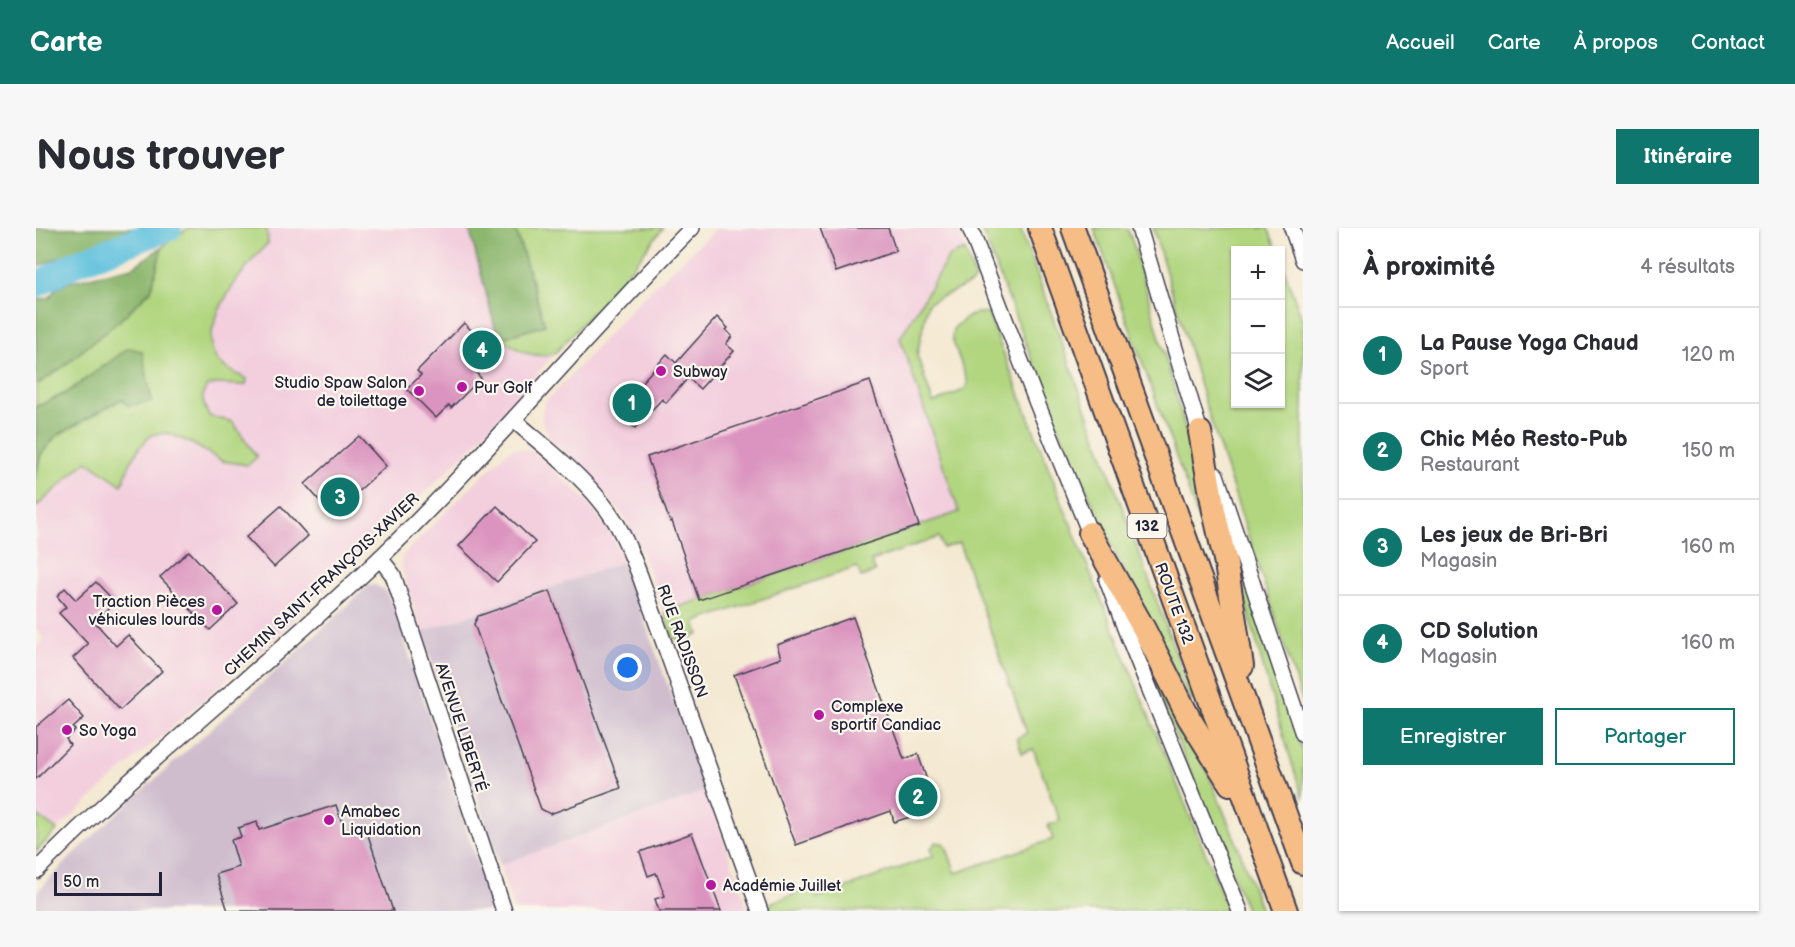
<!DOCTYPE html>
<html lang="fr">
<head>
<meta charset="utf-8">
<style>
  :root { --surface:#fff; --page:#f7f7f7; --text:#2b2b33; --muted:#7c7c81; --line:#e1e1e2; --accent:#0f766e }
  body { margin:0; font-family:"Balsamiq Sans",sans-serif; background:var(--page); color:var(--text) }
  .controls { position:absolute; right:18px; top:18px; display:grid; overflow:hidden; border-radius:0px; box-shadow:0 2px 4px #0004 }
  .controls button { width:54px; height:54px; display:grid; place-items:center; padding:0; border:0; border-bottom:2px solid var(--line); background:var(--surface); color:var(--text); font:30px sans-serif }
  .scale { position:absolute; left:18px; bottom:15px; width:108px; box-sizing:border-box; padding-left:6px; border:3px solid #22223b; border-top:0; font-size:16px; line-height:21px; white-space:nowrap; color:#22223b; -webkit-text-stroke:4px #fbf7ec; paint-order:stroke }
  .you { position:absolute; left:592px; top:440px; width:21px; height:21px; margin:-15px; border:4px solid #fff; border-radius:50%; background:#1a73e8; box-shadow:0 0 0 9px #1a73e833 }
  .badge { display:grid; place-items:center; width:39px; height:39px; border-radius:50%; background:var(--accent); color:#fff; font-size:20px; font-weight:700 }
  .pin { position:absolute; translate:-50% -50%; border:3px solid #fff; box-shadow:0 2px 6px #0006 }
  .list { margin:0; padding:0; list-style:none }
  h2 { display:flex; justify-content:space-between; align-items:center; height:78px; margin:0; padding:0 24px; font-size:26px }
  h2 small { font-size:20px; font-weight:400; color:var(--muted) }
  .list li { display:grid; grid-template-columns:39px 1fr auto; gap:18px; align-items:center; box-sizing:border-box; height:96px; padding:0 24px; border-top:2px solid var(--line) }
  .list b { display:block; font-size:22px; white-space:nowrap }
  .list p { margin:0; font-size:20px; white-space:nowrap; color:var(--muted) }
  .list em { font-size:20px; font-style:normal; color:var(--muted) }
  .actions { display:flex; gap:12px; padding:18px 24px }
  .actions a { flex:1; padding:14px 0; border:2px solid var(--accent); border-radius:0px; text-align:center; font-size:21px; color:var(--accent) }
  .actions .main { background:var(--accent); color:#fff }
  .icon { flex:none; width:33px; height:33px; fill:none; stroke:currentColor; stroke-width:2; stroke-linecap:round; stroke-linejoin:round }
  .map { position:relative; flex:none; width:1267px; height:683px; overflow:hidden; border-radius:0px }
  header { display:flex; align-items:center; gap:36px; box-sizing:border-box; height:84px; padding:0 30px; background:var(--accent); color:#fff }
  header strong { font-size:28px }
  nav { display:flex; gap:33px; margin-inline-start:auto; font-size:21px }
  .intro { display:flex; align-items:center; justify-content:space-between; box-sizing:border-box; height:144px; padding:0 36px }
  h1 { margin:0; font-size:42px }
  .button { padding:15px 27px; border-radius:0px; background:var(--accent); color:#fff; font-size:21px; font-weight:700 }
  main { display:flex; gap:36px; padding:0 36px }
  aside { flex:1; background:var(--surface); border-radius:0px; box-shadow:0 2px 4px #0004 }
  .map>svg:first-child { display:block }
  .built { fill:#f3cfde }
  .industrial { fill:#cfbdce }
  .green { fill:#b1d67f; stroke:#6a7c5d; stroke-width:1.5 }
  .forest { fill:#8cb76e; stroke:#576c54; stroke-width:1.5 }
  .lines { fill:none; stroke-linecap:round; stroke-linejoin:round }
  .river { stroke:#60c1de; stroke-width:26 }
  .building { fill:#db94bf }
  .minor-casing { stroke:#424052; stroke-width:18 }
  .highway-casing { stroke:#424052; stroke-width:26 }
  .minor { stroke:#fff; stroke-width:15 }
  .highway { stroke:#f6be86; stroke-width:22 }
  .poi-dot { fill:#b5179e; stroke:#fbf7ec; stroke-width:2 }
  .labels { text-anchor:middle; stroke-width:4.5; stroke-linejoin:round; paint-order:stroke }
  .shield { fill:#fbf7ec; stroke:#636270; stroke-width:1.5 }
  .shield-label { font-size:15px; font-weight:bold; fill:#22223b }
  .poi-label { font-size:16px; fill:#22223b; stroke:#fbf7ec; text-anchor:start }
  .street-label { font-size:16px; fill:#22223b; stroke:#fbf7ec }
</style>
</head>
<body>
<header>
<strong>Carte</strong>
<nav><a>Accueil</a><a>Carte</a><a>À propos</a><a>Contact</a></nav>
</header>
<div class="intro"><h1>Nous trouver</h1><a class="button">Itinéraire</a></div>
<main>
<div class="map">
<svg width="1267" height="683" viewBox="0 0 1267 683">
  <rect width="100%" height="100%" fill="#fbf7ec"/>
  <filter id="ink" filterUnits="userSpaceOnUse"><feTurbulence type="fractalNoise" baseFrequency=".0167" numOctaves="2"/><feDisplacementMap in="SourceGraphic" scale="12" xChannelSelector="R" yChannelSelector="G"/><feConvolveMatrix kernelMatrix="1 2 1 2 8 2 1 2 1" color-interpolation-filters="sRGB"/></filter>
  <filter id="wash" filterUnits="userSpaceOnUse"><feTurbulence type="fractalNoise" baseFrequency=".008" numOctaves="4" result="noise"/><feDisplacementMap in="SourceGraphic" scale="24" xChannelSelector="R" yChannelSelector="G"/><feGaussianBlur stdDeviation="1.35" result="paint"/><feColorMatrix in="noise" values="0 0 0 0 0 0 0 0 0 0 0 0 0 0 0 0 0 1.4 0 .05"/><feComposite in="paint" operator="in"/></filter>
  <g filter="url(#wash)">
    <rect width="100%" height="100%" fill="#f4e9d2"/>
    <!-- built -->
    <g class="built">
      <polygon points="231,0 433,0 460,103 466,110 483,124 510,128 518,126 437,218 295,356 225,422 77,550 21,602 0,587 0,419 8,411 0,401 0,279 51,232 86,257 93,238 103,220 115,207 131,205 153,214 165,222 220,229 197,194 173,188 168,177 166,166 170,159 178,156 199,157 211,151 183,135 177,126 175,106 183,83 203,47 232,15"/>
      <polygon points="681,0 921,0 929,22 912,28 864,110 923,284 628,384 605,323 587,287 554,248 513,209 506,193 506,183 508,176 607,69"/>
      <polygon points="478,220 495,223 503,228 551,273 576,308 587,334 386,404 367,345 365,334 367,327 445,249 474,222"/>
      <polygon points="670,563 713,683 478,683 464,637"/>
    </g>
    <!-- industrial -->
    <g class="industrial">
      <polygon points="587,334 670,563 464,637 386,404"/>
      <polygon points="339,357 349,362 357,378 457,683 0,683 0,665 41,623 97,571 279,408 332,358"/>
    </g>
    <!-- green -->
    <g class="green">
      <path d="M152,0H231L232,15C210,37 164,93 178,127C183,139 200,145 211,151L210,157L178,156L170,159C164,170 168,178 173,188L197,194L221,229L212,237L186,233L153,214L131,205L115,207L103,220L93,238L86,257L51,233L0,279V247L5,226L20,208L86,170L116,173L112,156L93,120L30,165L0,179V157L24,141L84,92L115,62L126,19Z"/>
      <path d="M479,0H627L583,56L518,126C497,131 481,123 466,110L509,97Z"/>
      <polygon points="945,0 984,0 1157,472 1154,473 1076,318 1021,196"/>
      <polygon points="1058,0 1091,0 1098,18 1148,196 1180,325 1175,326"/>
      <polygon points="1117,0 1232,0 1241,22 1200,22 1200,176 1244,176 1245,33 1267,94 1267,475 1169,175"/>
      <path d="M929,22L939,51L936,55L892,75L881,127L897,175L928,162L932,155L916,111L917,101C927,92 938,81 952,86L1041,312L1193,683H734V678L736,674L776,660L781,670L897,628L895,621L900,614L909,616L920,645L1017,611L1012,597L1024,593L997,521L986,525L981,510L991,505L923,315L907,320L903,309L835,333L839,344L825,349L821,339L659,394L663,406C635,421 636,408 628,384L923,284L864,110L913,28Z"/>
      <polygon points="1191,298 1267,525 1267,571 1233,460 1189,299"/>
      <polygon points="1108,419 1173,548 1202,618 1225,683 1211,683 1104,421"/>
      <polygon points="0,587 21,602 0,624"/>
    </g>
    <!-- forest -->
    <g class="forest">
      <polygon points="0,0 107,0 72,10 0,39"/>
      <polygon points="433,0 479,0 509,97 466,110 460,103"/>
      <polygon points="126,19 115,62 84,92 24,141 0,157 0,72 13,70 21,60 32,54 97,39"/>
      <polygon points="93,120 106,123 116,173 92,178 86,171 20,208 5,226 0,247 0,179 30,165"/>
    </g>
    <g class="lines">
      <!-- river -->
      <polyline class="river" points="0,57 40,35 133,0"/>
    </g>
    <g id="blocks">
      <!-- building -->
      <g class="building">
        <polygon points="784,0 852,0 860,23 800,44"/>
        <polygon points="681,89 692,100 690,102 696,108 690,116 698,123 664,161 652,150 630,175 626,171 599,200 580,183 631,126 640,135"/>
        <polygon points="428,95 455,122 446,132 450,136 441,146 445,150 415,180 413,177 400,190 371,161 385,147 381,143"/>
        <polygon points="834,153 883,298 663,372 636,293 634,294 611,229"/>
        <polygon points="323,208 350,238 296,287 269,256"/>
        <polygon points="245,278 272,308 238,339 210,309"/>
        <polygon points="461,278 499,314 461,354 423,318"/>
        <polygon points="153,323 202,376 174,402 124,349"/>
        <polygon points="60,354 79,374 58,393 80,418 92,407 126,443 84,482 37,430 52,416 23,385 30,379 21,368 29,360 40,372"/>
        <polygon points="514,363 585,560 514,586 505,581 438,396 442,388"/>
        <polygon points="817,389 868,531 882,526 892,555 888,556 890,572 869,574 874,589 858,594 855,583 760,617 698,447 745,430 741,417"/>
        <polygon points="32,472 48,490 37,500 39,502 30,511 34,517 0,551 0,499"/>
        <polygon points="300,577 309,604 329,598 357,683 192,683 180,646 203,639 195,612 205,609 202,600 221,594 223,602"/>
        <polygon points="656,605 685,683 623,683 619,671 629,668 620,645 612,648 604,624"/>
      </g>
    </g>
  </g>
  <g filter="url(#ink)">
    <use href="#blocks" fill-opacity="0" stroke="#424052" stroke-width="1.5"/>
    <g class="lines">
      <!-- minor casing -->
      <g class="minor-casing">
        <g id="minor">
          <polyline points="934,0 1001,175 1057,313"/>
          <polyline points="1103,0 1166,211"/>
          <polyline points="1256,0 1267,32"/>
          <path d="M478,192C513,223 554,253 579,293C590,311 597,330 604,348L724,683"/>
          <polyline points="1180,247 1267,506"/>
          <polyline points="344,330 357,347 468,683"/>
          <polyline points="1071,352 1092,408 1204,683"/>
          <path d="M0,643C109,532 233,437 345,329C454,224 549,107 656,0"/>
        </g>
      </g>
      <!-- highway casing -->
      <g class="highway-casing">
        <g id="highway">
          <polyline points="1004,0 1250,683"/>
          <polyline points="1037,0 1267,635"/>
          <polyline points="1164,204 1178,283 1190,336 1206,438"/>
          <polyline points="1054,305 1108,401 1153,490 1194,556"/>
        </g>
      </g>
      <!-- minor -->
      <use href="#minor" class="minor"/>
      <!-- highway -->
      <use href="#highway" class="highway"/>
    </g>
  </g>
  <!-- markers -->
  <g class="poi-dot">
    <circle cx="625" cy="143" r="6"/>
    <circle cx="426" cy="159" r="6"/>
    <circle cx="383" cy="163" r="6"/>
    <circle cx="181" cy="382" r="6"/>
    <circle cx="783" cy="487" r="6"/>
    <circle cx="31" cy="502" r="6"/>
    <circle cx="293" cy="592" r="6"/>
    <circle cx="675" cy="657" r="6"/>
  </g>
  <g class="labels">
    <!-- shield labels -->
    <rect class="shield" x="1091.5" y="286" width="39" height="24" rx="4.5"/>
    <g class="shield-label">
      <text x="1111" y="303">132</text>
    </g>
    <!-- poi labels -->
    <g class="poi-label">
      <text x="637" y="149">Subway</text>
      <text x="371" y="160" text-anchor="end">Studio Spaw Salon<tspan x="371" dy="18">de toilettage</tspan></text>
      <text x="438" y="165">Pur Golf</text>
      <text x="169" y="379" text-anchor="end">Traction Pièces<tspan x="169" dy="18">véhicules lourds</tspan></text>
      <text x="795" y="484">Complexe<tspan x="795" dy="18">sportif Candiac</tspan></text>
      <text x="43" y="508">So Yoga</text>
      <text x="305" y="589">Amabec<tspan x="305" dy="18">Liquidation</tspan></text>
      <text x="687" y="663">Académie Juillet</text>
    </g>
    <!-- street labels -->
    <g class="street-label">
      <text transform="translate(285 356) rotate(-43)" y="6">CHEMIN SAINT-FRANÇOIS-XAVIER</text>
      <text transform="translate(1139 375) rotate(70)" y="6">ROUTE 132</text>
      <text transform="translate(647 413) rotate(70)" y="6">RUE RADISSON</text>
      <text transform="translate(426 499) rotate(72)" y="6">AVENUE LIBERTÉ</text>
    </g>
  </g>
</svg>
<div class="controls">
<button>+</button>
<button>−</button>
<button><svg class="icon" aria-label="layers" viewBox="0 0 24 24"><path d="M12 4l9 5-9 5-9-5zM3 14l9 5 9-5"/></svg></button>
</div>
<div class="scale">50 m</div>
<div class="you"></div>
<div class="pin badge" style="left:596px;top:175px">1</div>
<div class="pin badge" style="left:882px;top:569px">2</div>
<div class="pin badge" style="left:304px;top:269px">3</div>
<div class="pin badge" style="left:446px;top:122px">4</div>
</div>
<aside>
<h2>À proximité<small>4 résultats</small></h2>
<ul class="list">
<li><span class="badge">1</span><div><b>La Pause Yoga Chaud</b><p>Sport</p></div><em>120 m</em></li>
<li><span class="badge">2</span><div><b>Chic Méo Resto-Pub</b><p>Restaurant</p></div><em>150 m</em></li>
<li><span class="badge">3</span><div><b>Les jeux de Bri-Bri</b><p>Magasin</p></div><em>160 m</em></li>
<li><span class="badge">4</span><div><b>CD Solution</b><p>Magasin</p></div><em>160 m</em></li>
</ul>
<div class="actions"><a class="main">Enregistrer</a><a>Partager</a></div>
</aside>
</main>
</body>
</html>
